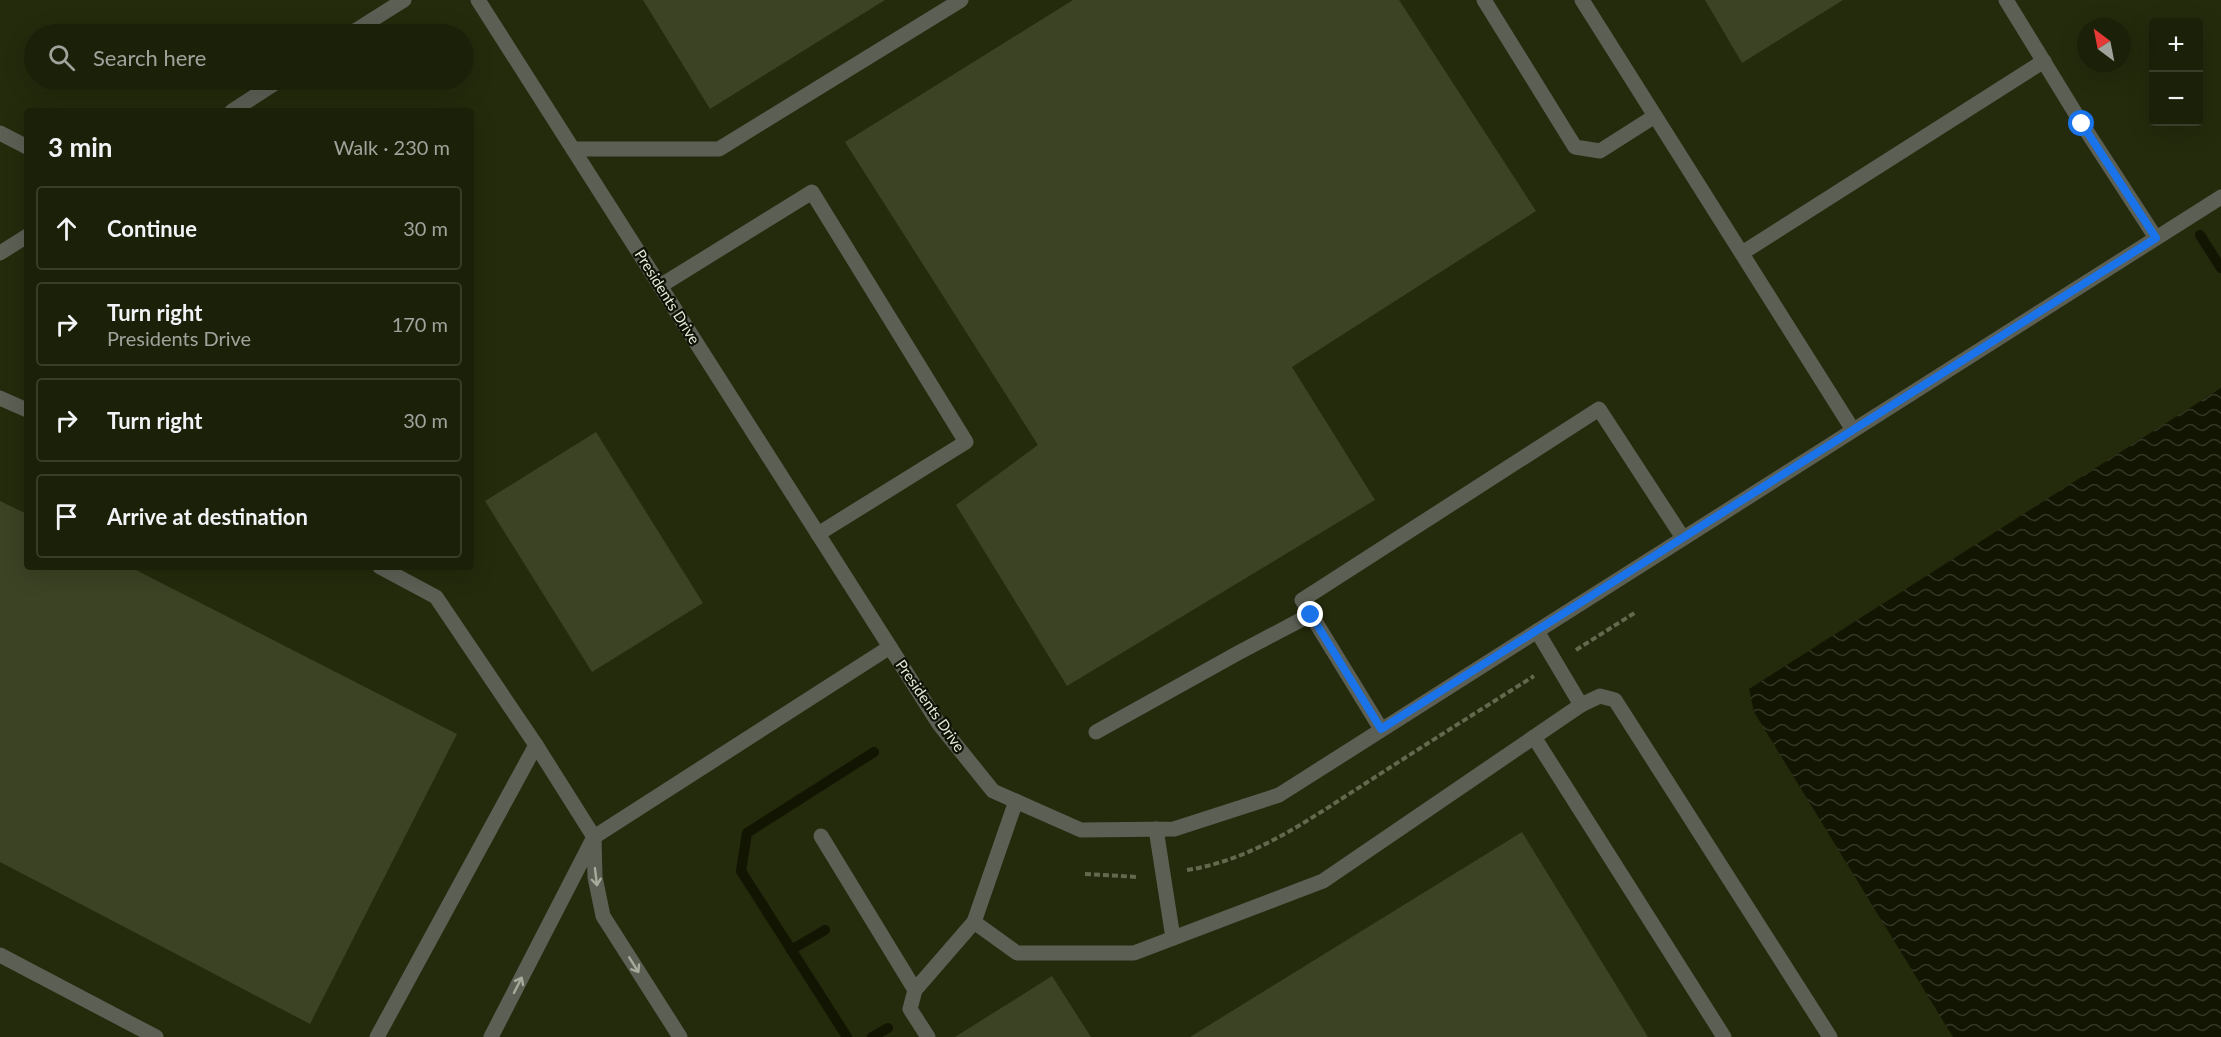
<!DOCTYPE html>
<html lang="en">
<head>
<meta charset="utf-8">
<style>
  :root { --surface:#1b2009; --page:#242812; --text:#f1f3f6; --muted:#a0a39c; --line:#393e2a }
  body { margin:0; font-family:Lato,sans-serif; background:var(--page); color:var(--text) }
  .controls { position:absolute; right:18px; top:18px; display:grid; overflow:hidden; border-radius:6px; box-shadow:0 6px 24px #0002 }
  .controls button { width:54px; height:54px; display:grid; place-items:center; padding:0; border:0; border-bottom:2px solid var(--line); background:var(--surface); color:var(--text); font:30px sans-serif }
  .compass { position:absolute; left:2077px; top:18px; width:54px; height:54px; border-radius:50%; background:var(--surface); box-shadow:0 6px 24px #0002; rotate:328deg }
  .stop { position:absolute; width:18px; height:18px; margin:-14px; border:4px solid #1a73e8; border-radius:50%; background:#fff }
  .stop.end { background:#1a73e8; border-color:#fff; box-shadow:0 2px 6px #0008 }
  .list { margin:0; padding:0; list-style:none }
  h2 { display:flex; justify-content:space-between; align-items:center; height:78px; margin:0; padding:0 24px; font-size:26px }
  h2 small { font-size:20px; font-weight:400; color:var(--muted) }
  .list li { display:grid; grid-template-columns:39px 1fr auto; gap:18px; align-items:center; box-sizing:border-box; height:84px; margin:0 12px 12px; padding:0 12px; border:2px solid var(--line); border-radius:6px }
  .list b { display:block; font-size:22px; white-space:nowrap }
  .list p { margin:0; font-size:20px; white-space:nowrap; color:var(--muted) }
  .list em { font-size:20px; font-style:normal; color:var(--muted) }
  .icon { flex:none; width:33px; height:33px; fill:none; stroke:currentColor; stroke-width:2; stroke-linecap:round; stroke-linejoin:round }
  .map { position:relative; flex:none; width:2221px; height:1037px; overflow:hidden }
  .search { position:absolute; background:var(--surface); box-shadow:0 6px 24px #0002; left:24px; top:24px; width:450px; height:66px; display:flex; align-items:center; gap:15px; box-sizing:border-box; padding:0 21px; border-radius:33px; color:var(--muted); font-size:22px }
  .panel { position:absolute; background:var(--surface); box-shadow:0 6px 24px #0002; left:24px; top:108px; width:450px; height:462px; border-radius:6px }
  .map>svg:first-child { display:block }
  .water { fill:url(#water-waves) }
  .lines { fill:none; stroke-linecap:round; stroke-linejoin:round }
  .stream { stroke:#111501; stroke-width:10 }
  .building { fill:#3c4224 }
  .path { stroke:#63684e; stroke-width:4; stroke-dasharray:6 3; stroke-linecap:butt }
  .service { stroke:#5c5f54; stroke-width:15 }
  .tertiary { stroke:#5c5f54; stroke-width:15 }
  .oneway { stroke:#a7ab9c }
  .route { stroke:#1a73e8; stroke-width:8 }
  .labels { text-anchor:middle; stroke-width:4.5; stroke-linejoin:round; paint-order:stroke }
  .street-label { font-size:15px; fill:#e5e9d7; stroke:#0e1105 }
</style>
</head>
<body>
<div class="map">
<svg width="2221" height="1037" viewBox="0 0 2221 1037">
  <defs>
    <pattern id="water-waves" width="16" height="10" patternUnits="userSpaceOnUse" patternTransform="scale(1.5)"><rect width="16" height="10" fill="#111501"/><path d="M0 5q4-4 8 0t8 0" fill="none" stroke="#343725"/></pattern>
  </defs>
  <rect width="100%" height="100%" fill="#242a0c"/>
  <!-- water -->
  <polygon class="water" points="2221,388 2221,1037 1953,1037 1754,712 1749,689"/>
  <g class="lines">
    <!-- stream -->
    <g class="stream">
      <polyline points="2200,235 2221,268"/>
      <polyline points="791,950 825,930"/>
      <polyline points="847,1037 741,871 747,833 874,752"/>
      <polyline points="872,1037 888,1028"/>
    </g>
  </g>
  <!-- building -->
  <g class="building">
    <polygon points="643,0 885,0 710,109"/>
    <polygon points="1073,0 1399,0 1536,211 1292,367 1375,500 1067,686 956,505 1038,445 845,142"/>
    <polygon points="1705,0 1843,0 1742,63"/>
    <polygon points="596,432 703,603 592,672 485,501"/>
    <polygon points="0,501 27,514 27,567 130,567 457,734 310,1024 0,862"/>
    <polygon points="1522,832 1648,1037 1190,1037"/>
    <polygon points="1052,976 1091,1037 955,1037"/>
  </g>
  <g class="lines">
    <!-- path -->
    <g class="path">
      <polyline points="1576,650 1636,612"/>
      <path d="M1187,870C1253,860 1308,820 1363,785C1420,748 1477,712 1534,676"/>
      <polyline points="1085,874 1138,877"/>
    </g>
    <!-- service -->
    <g class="service">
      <polyline points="1484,0 1575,147 1600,151 1655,116"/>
      <polyline points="1582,0 1853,430"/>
      <polyline points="2006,0 2082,124 2156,238"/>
      <polyline points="350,34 404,0"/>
      <polyline points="232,111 280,80"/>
      <polyline points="0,133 27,147"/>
      <polyline points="573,149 719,149 961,0"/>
      <polyline points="0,253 27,236"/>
      <polyline points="1742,253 2044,61"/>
      <polyline points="660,286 812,192 966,442 818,534"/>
      <polyline points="0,398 27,410"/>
      <polyline points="1581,705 1600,696 1615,700 1830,1037"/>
      <polyline points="1381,729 1302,600 1599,409 1683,538"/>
      <polyline points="1096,732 1238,653 1310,615"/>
      <polyline points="1534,737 1724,1037"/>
      <polyline points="536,745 594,837 890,647"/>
      <polyline points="1016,801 974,922 1017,953 1134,953 1323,881 1581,705 1537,631"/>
      <polyline points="1156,829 1173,938"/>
      <polyline points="821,836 915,990"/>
      <polyline points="594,838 595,877 603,916 680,1037"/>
      <polyline points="0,955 156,1037"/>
      <polyline points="377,1037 536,745 436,597 380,567"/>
      <polyline points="491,1037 594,837"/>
      <polyline points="928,1037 910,1009 915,990 974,922"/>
    </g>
    <!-- tertiary -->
    <polyline class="tertiary" points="478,0 939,724 993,791 1081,830 1174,829 1279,795 2221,197"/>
  </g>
  <!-- one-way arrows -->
  <defs><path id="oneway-shaft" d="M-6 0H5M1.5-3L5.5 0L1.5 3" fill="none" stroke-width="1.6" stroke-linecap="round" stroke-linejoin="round" transform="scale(1.5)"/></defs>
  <g class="oneway">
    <use href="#oneway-shaft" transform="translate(596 877) rotate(83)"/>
    <use href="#oneway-shaft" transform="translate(634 965) rotate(58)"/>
    <use href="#oneway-shaft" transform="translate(518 985) rotate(-63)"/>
  </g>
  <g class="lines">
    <!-- route -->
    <polyline class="route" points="1311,615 1381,729 2156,238 2082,124"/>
  </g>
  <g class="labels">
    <!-- street labels -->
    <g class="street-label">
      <text transform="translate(667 297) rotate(58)" y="5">Presidents Drive</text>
      <text transform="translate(930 706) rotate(55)" y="5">Presidents Drive</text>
    </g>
  </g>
</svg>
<div class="controls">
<button>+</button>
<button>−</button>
</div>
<svg class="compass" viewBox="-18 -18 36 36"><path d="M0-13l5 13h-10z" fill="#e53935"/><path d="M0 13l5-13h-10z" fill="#a0a39c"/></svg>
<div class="stop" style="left:2082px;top:124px"></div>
<div class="stop end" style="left:1311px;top:615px"></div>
<div class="search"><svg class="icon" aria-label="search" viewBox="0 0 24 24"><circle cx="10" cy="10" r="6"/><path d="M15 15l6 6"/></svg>Search here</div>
<section class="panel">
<h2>3 min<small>Walk · 230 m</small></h2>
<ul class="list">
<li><svg class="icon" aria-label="ahead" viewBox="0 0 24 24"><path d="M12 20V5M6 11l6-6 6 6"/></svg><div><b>Continue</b></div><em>30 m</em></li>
<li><svg class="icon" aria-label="right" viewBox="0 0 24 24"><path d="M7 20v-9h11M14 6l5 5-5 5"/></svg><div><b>Turn right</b><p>Presidents Drive</p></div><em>170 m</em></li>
<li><svg class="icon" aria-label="right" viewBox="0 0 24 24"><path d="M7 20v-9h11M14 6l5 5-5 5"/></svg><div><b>Turn right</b></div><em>30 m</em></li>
<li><svg class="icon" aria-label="arrive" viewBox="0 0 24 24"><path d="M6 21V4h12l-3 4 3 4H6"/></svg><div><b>Arrive at destination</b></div></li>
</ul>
</section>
</div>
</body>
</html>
